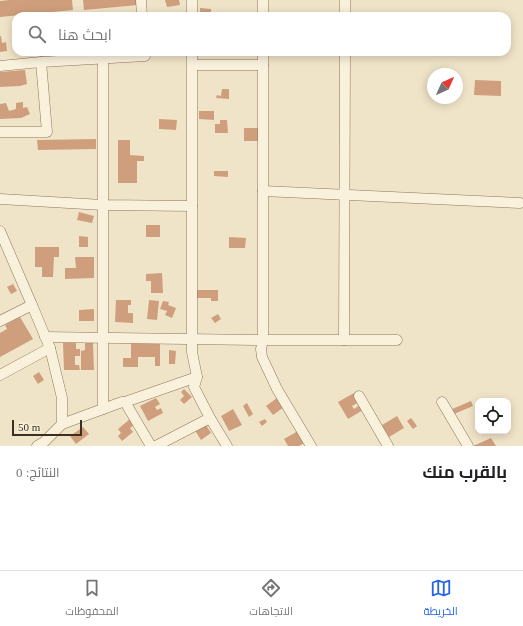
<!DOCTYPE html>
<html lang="ar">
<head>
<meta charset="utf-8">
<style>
  :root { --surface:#fff; --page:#f2f2f2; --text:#202124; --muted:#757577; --line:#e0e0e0; --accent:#2563eb }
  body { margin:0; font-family:"Times New Roman",Cairo,serif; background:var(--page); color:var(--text); direction:rtl }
  .controls { position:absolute; right:12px; bottom:12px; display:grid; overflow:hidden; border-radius:8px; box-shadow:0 2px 10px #0003 }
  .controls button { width:36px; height:36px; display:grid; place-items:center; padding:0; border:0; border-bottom:1px solid var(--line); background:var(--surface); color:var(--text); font:20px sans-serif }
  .compass { position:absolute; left:427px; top:68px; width:36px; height:36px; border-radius:50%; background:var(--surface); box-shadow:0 2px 10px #0003; rotate:45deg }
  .scale { position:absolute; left:12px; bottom:10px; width:70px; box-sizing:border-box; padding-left:4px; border:2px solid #3d2e20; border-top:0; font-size:11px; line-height:14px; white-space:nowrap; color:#3d2e20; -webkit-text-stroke:3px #f7eed8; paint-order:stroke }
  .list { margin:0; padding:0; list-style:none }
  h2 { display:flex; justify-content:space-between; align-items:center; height:52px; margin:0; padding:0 16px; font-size:17px }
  h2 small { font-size:13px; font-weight:400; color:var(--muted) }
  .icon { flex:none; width:22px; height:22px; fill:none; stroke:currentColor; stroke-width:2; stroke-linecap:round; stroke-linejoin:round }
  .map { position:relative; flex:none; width:523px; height:446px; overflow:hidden; direction:ltr }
  .search { position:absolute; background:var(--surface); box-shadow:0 2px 10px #0003; left:12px; right:12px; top:12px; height:44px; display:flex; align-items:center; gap:10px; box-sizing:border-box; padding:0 14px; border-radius:12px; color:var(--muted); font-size:15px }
  .sheet { height:124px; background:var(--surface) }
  nav { display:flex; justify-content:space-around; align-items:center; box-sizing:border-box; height:56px; border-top:1px solid var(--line); background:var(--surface); font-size:11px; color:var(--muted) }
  nav a { display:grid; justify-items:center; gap:2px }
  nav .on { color:var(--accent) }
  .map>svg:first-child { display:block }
  .building { fill:#cf9f7d }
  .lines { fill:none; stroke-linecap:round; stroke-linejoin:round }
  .minor-casing { stroke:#8d765c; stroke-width:11 }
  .minor { stroke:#faf1dc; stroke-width:10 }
</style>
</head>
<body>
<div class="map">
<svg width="523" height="446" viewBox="0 0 523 446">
  <rect width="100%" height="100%" fill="#f0e4c8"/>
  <!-- building -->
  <g class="building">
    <polygon points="10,0 72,0 73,10 0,17 0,1"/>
    <polygon points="83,0 137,0 138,5 84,10"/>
    <polygon points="165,0 179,0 180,5 167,7"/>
    <polygon points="200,8 211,9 211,15 200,15"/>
    <polygon points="0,36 1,36 2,43 6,42 7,51 0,52"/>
    <polygon points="25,70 27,84 20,86 0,87 0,72"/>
    <polygon points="475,80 501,81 501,96 474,95"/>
    <polygon points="222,89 229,89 229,99 216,98 217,95 221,96"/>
    <polygon points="23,102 23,108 27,107 30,114 21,118 0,119 0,104 6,103 9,111 16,109 16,103"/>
    <polygon points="199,111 214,111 214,120 199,119"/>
    <polygon points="159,119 177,120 176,130 159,129"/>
    <polygon points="220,120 227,120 228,133 215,133 215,124 220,124"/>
    <rect x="244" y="128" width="14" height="13"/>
    <polygon points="96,139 96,149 38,150 37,140"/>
    <polygon points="118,140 130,140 130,155 144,156 144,161 137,161 137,183 118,183"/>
    <polygon points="214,171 228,171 228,177 214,176"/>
    <polygon points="79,212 94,216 92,223 77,220"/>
    <rect x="146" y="225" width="14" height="12"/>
    <polygon points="79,236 88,237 88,247 79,247"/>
    <polygon points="229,237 246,238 245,248 229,248"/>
    <polygon points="35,247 59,247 59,257 54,257 53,277 42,277 42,267 35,267"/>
    <polygon points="75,257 94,257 94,278 65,279 65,268 76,268"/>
    <polygon points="162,273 163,293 151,293 151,281 146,281 146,274"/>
    <polygon points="13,284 17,291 11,294 7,287"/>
    <polygon points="197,290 218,290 218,301 211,301 211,298 197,298"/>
    <polygon points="116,300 131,300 131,305 128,305 128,313 133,313 133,323 115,322"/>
    <polygon points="149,300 159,301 157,320 147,319"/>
    <polygon points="163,301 169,302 168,305 176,308 172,318 165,315 167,311 160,309"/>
    <polygon points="94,309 94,321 79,321 79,310"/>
    <polygon points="218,314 221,319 215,323 211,318"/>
    <polygon points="20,317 33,339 0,357 0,333 7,329 5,325"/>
    <polygon points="63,343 76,343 76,349 80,349 80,356 75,356 75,365 79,365 80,370 64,370"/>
    <polygon points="85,343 93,343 94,370 81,370 81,351 85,350"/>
    <polygon points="131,343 160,343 160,366 155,366 155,357 138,357 138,367 123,367 123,358 131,358"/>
    <polygon points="169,350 176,351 175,364 169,364"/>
    <polygon points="39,372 44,380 38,384 33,376"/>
    <polygon points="184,389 192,397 184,404 180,400 184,396 181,392"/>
    <polygon points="354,393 359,402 352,406 354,409 360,405 363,410 348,419 338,402"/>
    <polygon points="156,398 160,404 155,407 157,410 161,408 163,413 148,421 140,406"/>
    <polygon points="277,398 284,407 273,415 266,406"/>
    <polygon points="471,401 473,406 454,414 452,409"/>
    <polygon points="247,403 253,414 249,417 243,406"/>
    <polygon points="233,409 242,425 229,431 221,416"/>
    <polygon points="397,416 404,428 389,437 382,425"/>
    <polygon points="411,418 417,426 413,429 407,421"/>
    <polygon points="130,419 134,425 130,428 133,432 122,441 118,436 121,433 118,429"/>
    <polygon points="265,419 267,422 262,426 259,422"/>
    <polygon points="205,423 211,433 201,440 194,429"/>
    <polygon points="83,427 89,434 76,444 70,436"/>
    <polygon points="298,431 304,443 299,446 288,446 284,439"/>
    <polygon points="491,438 496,446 473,446"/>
  </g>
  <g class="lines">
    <!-- minor casing -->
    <g class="minor-casing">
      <g id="minor">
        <polyline points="141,0 142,16"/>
        <polyline points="192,0 192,16"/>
        <polyline points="263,16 263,0"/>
        <polyline points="345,16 345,0"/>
        <polyline points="192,52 192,352 197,377 194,387 210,418 227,446"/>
        <polyline points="263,52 263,340 261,349 262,357 277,389 311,446"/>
        <polyline points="193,65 263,65"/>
        <polyline points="0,66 41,62 145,56 145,52"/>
        <polyline points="0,132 47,132 41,62"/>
        <polyline points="263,191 520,203"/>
        <polyline points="0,199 103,205 192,206"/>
        <polyline points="0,231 32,305"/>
        <polyline points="0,321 32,305 50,348 62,398 62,424 44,442 37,446"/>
        <polyline points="45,337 263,340 397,340"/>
        <polyline points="344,340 345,52"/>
        <polyline points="0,375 50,348"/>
        <polyline points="359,396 388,446"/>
        <polyline points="125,402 151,446"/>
        <polyline points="442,402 468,446"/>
        <polyline points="103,409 103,58"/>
        <polyline points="62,424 122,402 125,402 197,377"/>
        <polyline points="156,446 210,418"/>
      </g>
    </g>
    <!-- minor -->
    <use href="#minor" class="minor"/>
  </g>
</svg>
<div class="controls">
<button><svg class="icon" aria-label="locate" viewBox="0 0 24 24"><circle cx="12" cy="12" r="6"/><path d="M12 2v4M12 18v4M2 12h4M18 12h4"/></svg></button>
</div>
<svg class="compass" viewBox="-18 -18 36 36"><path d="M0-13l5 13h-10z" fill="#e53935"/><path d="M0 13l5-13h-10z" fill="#757577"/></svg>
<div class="scale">50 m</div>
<div class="search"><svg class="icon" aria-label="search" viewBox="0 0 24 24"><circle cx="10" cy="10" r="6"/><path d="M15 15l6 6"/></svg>ابحث هنا</div>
</div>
<section class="sheet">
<h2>بالقرب منك<small>النتائج: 0</small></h2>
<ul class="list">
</ul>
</section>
<nav>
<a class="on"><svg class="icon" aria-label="map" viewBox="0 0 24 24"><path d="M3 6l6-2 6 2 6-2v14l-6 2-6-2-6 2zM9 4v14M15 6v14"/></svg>الخريطة</a>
<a><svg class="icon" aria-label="directions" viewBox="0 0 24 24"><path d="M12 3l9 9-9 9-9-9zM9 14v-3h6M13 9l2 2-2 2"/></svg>الاتجاهات</a>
<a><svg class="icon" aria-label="saved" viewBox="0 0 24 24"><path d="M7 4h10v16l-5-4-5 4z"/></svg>المحفوظات</a>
</nav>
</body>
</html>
